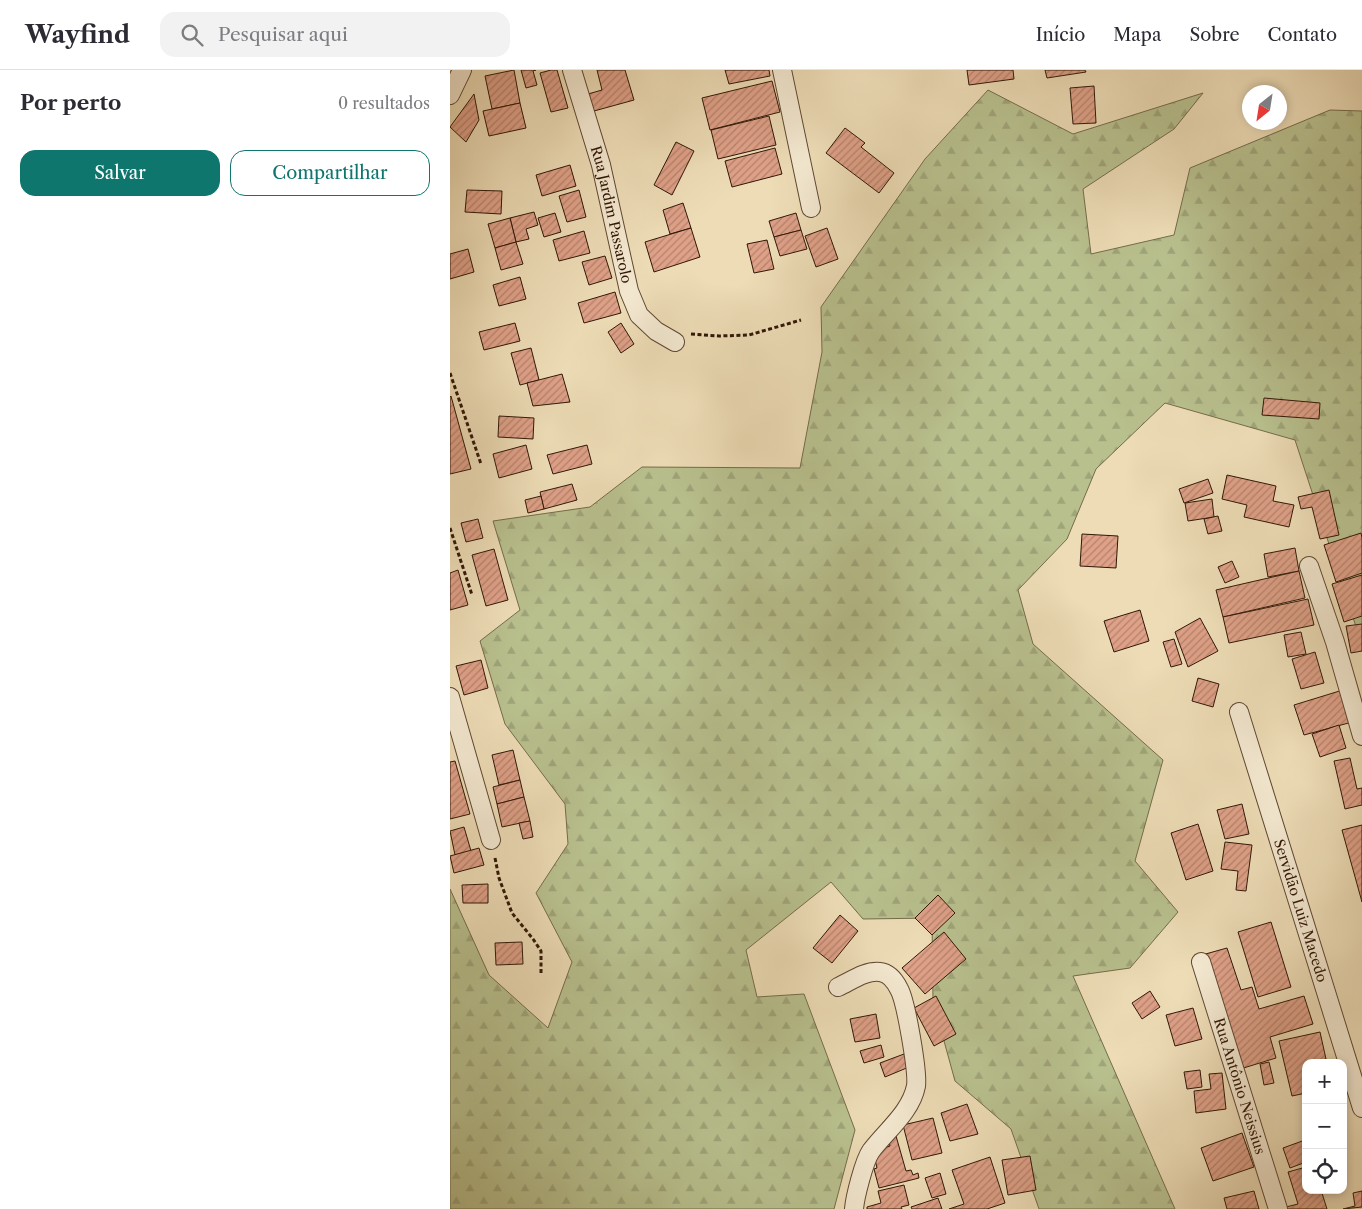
<!DOCTYPE html>
<html lang="pt">
<head>
<meta charset="utf-8">
<style>
  :root { --surface:#fff; --page:#f2f2f3; --text:#2b2b33; --muted:#7c7c81; --line:#e1e1e2; --accent:#0f766e }
  body { margin:0; font-family:"Libre Caslon Text",serif; background:var(--page); color:var(--text) }
  .controls { position:absolute; right:15px; bottom:15px; display:grid; overflow:hidden; border-radius:10px; box-shadow:0 2px 8px #0003 }
  .controls button { width:45px; height:45px; display:grid; place-items:center; padding:0; border:0; border-bottom:1px solid var(--line); background:var(--surface); color:var(--text); font:25px sans-serif }
  .compass { position:absolute; left:792px; top:15px; width:45px; height:45px; border-radius:50%; background:var(--surface); box-shadow:0 2px 8px #0003; rotate:210deg }
  .list { margin:0; padding:0; list-style:none }
  h2 { display:flex; justify-content:space-between; align-items:center; height:65px; margin:0; padding:0 20px; font-size:21px }
  h2 small { font-size:16px; font-weight:400; color:var(--muted) }
  .actions { display:flex; gap:10px; padding:15px 20px }
  .actions a { flex:1; padding:11px 0; border:1px solid var(--accent); border-radius:15px; text-align:center; font-size:18px; color:var(--accent) }
  .actions .main { background:var(--accent); color:#fff }
  .icon { flex:none; width:28px; height:28px; fill:none; stroke:currentColor; stroke-width:2; stroke-linecap:round; stroke-linejoin:round }
  .map { position:relative; flex:none; width:912px; height:1139px; overflow:hidden }
  header { display:flex; align-items:center; gap:30px; box-sizing:border-box; height:70px; padding:0 25px; background:var(--surface); border-bottom:1px solid var(--line) }
  header strong { font-size:24px }
  nav { display:flex; gap:28px; margin-inline-start:auto; font-size:18px }
  .search { width:350px; height:45px; background:var(--page); display:flex; align-items:center; gap:12px; box-sizing:border-box; padding:0 18px; border-radius:15px; color:var(--muted); font-size:19px }
  main { display:flex }
  aside { flex:1; background:var(--surface) }
  .map>svg:first-child { display:block }
  .forest { fill:url(#forest-firs); stroke:#746c4a }
  .building { fill:url(#building-hatch); stroke:#311706 }
  .lines { fill:none; stroke-linecap:round; stroke-linejoin:round }
  .street-casing { stroke:#604832; stroke-width:20 }
  .path { stroke:#311706; stroke-width:3; stroke-dasharray:4 2.5; stroke-linecap:butt }
  .street { stroke:#f3e8d0; stroke-width:18 }
  .labels { text-anchor:middle; stroke-width:4.5; stroke-linejoin:round; paint-order:stroke }
  .street-label { font-size:14px; fill:#311706; stroke:#f3e8d0 }
</style>
</head>
<body>
<header>
<strong>Wayfind</strong>
<div class="search"><svg class="icon" aria-label="search" viewBox="0 0 24 24"><circle cx="10" cy="10" r="6"/><path d="M15 15l6 6"/></svg>Pesquisar aqui</div>
<nav><a>Início</a><a>Mapa</a><a>Sobre</a><a>Contato</a></nav>
</header>
<main>
<aside>
<h2>Por perto<small>0 resultados</small></h2>
<ul class="list">
</ul>
<div class="actions"><a class="main">Salvar</a><a>Compartilhar</a></div>
</aside>
<div class="map">
<svg width="912" height="1139" viewBox="0 0 912 1139">
  <defs>
    <pattern id="forest-firs" width="22" height="20" patternUnits="userSpaceOnUse" patternTransform="scale(1.25)"><rect width="22" height="20" fill="#b8c08e"/><path d="M5 1l3.5 6h-7zM16 11l3.5 6h-7z" fill="#9fa479"/></pattern>
    <pattern id="building-hatch" width="6" height="6" patternUnits="userSpaceOnUse" patternTransform="scale(1.25)"><rect width="6" height="6" fill="#dfa188"/><path d="M-1 1l2-2M0 6l6-6M5 7l2-2" fill="none" stroke="#b5826d"/></pattern>
  </defs>
  <rect width="100%" height="100%" fill="#eddcb6"/>
  <filter id="stains"><feTurbulence type="fractalNoise" baseFrequency=".004" numOctaves="4"/><feColorMatrix values="0 0 0 0 .2 0 0 0 0 .09 0 0 0 0 .02 0 0 0 .5 -.17"/></filter>
  <radialGradient id="worn" r=".72"><stop offset=".6" stop-color="#630" stop-opacity="0"/><stop offset="1" stop-color="#630" stop-opacity=".3"/></radialGradient>
  <!-- forest -->
  <polygon class="forest" points="538,20 623,64 753,23 724,59 633,119 641,184 724,165 740,98 880,40 912,41 912,575 845,370 715,333 646,399 617,469 568,520 583,574 713,690 685,791 728,842 680,898 623,906 725,1139 589,1139 561,1059 505,1011 483,931 482,848 413,849 381,812 296,880 307,927 354,924 405,1060 384,1139 0,1139 0,819 39,905 98,958 122,892 86,823 118,774 115,734 55,654 30,571 70,540 43,451 140,437 192,397 350,398 372,282 371,237 475,89"/>
  <!-- building -->
  <g class="building">
    <polygon points="64,0 70,33 42,39 35,6"/>
    <polygon points="71,0 86,0 83,1 87,15 76,18"/>
    <polygon points="101,0 107,0 118,38 101,42 90,3"/>
    <polygon points="147,0 175,0 184,30 144,41 138,24 152,20"/>
    <polygon points="275,0 319,0 320,6 279,14"/>
    <polygon points="517,0 563,0 564,9 519,15"/>
    <polygon points="595,0 635,0 636,2 597,8"/>
    <polygon points="322,11 330,42 260,60 252,28"/>
    <polygon points="644,16 646,53 623,54 620,18"/>
    <polygon points="24,24 29,50 16,72 0,57"/>
    <polygon points="70,33 76,58 39,66 33,41"/>
    <polygon points="319,46 326,75 268,89 261,60"/>
    <polygon points="395,58 415,73 411,77 444,103 429,123 376,83"/>
    <polygon points="226,72 244,81 222,125 204,115"/>
    <polygon points="325,78 332,104 282,117 275,91"/>
    <polygon points="120,95 126,116 92,126 86,105"/>
    <polygon points="17,120 52,121 51,144 15,142"/>
    <polygon points="129,120 136,147 117,152 109,126"/>
    <polygon points="233,133 241,158 220,164 213,140"/>
    <polygon points="84,142 88,155 76,159 79,169 66,172 60,148"/>
    <polygon points="105,143 111,162 94,167 88,148"/>
    <polygon points="346,143 351,160 324,167 319,151"/>
    <polygon points="60,148 66,172 45,178 38,154"/>
    <polygon points="241,158 250,187 204,202 195,172"/>
    <polygon points="377,158 388,189 366,197 355,166"/>
    <polygon points="351,160 357,179 330,186 324,167"/>
    <polygon points="134,161 140,183 109,191 103,170"/>
    <polygon points="317,170 324,199 304,203 297,174"/>
    <polygon points="66,172 73,194 51,200 45,178"/>
    <polygon points="18,179 24,202 0,209 0,184"/>
    <polygon points="155,186 162,208 139,215 132,192"/>
    <polygon points="70,207 76,229 49,236 43,215"/>
    <polygon points="165,222 171,243 134,253 128,233"/>
    <polygon points="65,253 70,271 34,280 29,262"/>
    <polygon points="171,253 184,274 171,283 158,262"/>
    <polygon points="81,278 89,310 70,315 61,283"/>
    <polygon points="112,304 120,332 83,336 77,313"/>
    <polygon points="1,326 21,399 0,404 0,327"/>
    <polygon points="814,328 870,333 869,349 812,345"/>
    <polygon points="49,346 84,348 83,369 48,367"/>
    <polygon points="76,375 82,399 49,408 43,384"/>
    <polygon points="137,375 142,394 103,404 97,385"/>
    <polygon points="777,405 826,416 823,431 844,435 839,457 794,447 797,435 772,429"/>
    <polygon points="758,409 763,423 734,433 729,419"/>
    <polygon points="122,414 127,430 94,439 90,422"/>
    <polygon points="879,420 889,465 870,469 862,437 851,439 848,427"/>
    <polygon points="91,426 94,439 78,443 75,430"/>
    <polygon points="762,429 764,447 738,451 735,433"/>
    <polygon points="768,446 772,461 758,464 754,449"/>
    <polygon points="28,449 33,468 16,472 11,453"/>
    <polygon points="911,463 912,468 912,503 886,512 874,475"/>
    <polygon points="632,464 668,466 666,498 630,496"/>
    <polygon points="845,478 849,501 818,507 814,484"/>
    <polygon points="44,479 58,530 36,536 22,485"/>
    <polygon points="782,491 789,507 775,513 768,497"/>
    <polygon points="8,500 18,535 0,540 0,503"/>
    <polygon points="849,501 855,528 773,547 766,520"/>
    <polygon points="912,505 912,546 894,552 882,514"/>
    <polygon points="858,529 864,555 779,573 773,547"/>
    <polygon points="690,540 699,571 664,582 654,551"/>
    <polygon points="750,548 768,581 738,597 725,562"/>
    <polygon points="912,554 912,581 901,583 896,556"/>
    <polygon points="851,562 856,584 838,587 834,565"/>
    <polygon points="724,569 732,594 721,597 713,572"/>
    <polygon points="865,582 874,613 851,619 842,589"/>
    <polygon points="31,590 38,618 14,625 6,596"/>
    <polygon points="748,608 769,614 763,637 742,631"/>
    <polygon points="896,619 906,651 854,665 844,635"/>
    <polygon points="889,655 896,678 870,687 862,664"/>
    <polygon points="63,680 70,710 49,715 42,685"/>
    <polygon points="900,688 907,719 912,718 912,735 895,739 884,691"/>
    <polygon points="5,691 20,744 0,749 0,692"/>
    <polygon points="70,710 74,727 47,734 43,717"/>
    <polygon points="74,727 80,751 52,757 47,734"/>
    <polygon points="792,734 799,764 775,769 767,740"/>
    <polygon points="80,751 83,767 73,769 69,753"/>
    <polygon points="748,754 763,801 736,810 721,763"/>
    <polygon points="912,755 912,832 892,760"/>
    <polygon points="14,757 21,781 5,785 0,761"/>
    <polygon points="775,772 802,775 796,821 786,820 788,801 771,799"/>
    <polygon points="29,778 34,795 4,803 0,786"/>
    <polygon points="38,814 38,833 13,833 12,815"/>
    <polygon points="488,825 505,843 482,865 465,848"/>
    <polygon points="390,845 408,861 382,893 363,878"/>
    <polygon points="821,852 841,917 808,927 788,862"/>
    <polygon points="494,862 516,889 475,924 452,898"/>
    <polygon points="72,872 73,894 46,895 45,873"/>
    <polygon points="777,878 791,920 802,917 809,939 854,926 863,954 820,967 826,988 787,1000 752,885"/>
    <polygon points="700,921 710,937 692,949 682,933"/>
    <polygon points="486,926 506,964 484,976 464,938"/>
    <polygon points="743,938 752,969 725,976 716,945"/>
    <polygon points="426,944 430,968 405,972 400,949"/>
    <polygon points="870,962 876,989 856,993 856,1023 842,1026 829,971"/>
    <polygon points="431,975 434,987 414,993 410,981"/>
    <polygon points="454,984 459,997 435,1007 430,993"/>
    <polygon points="819,992 824,1013 814,1015 810,994"/>
    <polygon points="750,1000 752,1017 737,1019 734,1002"/>
    <polygon points="772,1003 776,1039 746,1043 744,1021 761,1019 759,1004"/>
    <polygon points="517,1034 528,1064 500,1071 491,1043"/>
    <polygon points="483,1048 492,1083 462,1090 453,1055"/>
    <polygon points="792,1063 804,1097 763,1111 751,1078"/>
    <polygon points="446,1066 456,1101 461,1100 463,1105 468,1103 469,1108 429,1118 424,1099 427,1098 423,1081 440,1076 438,1068"/>
    <polygon points="855,1070 856,1092 840,1098 833,1078"/>
    <polygon points="580,1086 586,1120 558,1125 552,1090"/>
    <polygon points="540,1087 555,1133 537,1139 499,1139 514,1134 502,1100"/>
    <polygon points="856,1097 856,1120 871,1120 877,1139 836,1139 836,1137 848,1134 838,1102"/>
    <polygon points="490,1103 496,1124 482,1128 475,1108"/>
    <polygon points="454,1115 459,1135 451,1137 452,1139 417,1139 417,1137 431,1133 428,1121"/>
    <polygon points="804,1121 809,1139 777,1139 774,1128"/>
    <polygon points="912,1121 912,1137 893,1139 905,1136 903,1123"/>
    <polygon points="488,1128 492,1139 462,1139 461,1137"/>
  </g>
  <g class="lines">
    <!-- street casing -->
    <g class="street-casing">
      <g id="street">
        <path id="s1" d="M122,0L151,95L179,221L189,245L206,261L225,272"/>
        <polyline points="332,0 361,138"/>
        <polyline points="0,25 12,0"/>
        <polyline points="859,496 885,572 912,666"/>
        <polyline points="0,627 41,770"/>
        <path id="s2" d="M789,642L912,1038"/>
        <path id="s3" d="M751,892L828,1139"/>
        <path d="M388,917C401,911 416,900 430,902C439,903 445,911 449,919C456,931 468,1002 466,1016C461,1042 436,1061 421,1081C414,1091 405,1127 404,1139"/>
      </g>
    </g>
    <!-- path -->
    <g class="path">
      <polyline points="241,264 269,266 299,265 351,250"/>
      <polyline points="0,303 31,394"/>
      <polyline points="0,458 22,525"/>
      <polyline points="45,788 49,808 62,843 83,869 91,881 91,904"/>
    </g>
    <!-- street -->
    <use href="#street" class="street"/>
  </g>
  <g class="labels">
    <!-- street labels -->
    <g class="street-label">
      <text dy="5" stroke="none"><textPath href="#s1" startOffset="150">Rua Jardim Passarolo</textPath></text>
      <text dy="5" stroke="none"><textPath href="#s2" startOffset="208">Servidão Luiz Macedo</textPath></text>
      <text dy="5" stroke="none"><textPath href="#s3" startOffset="130">Rua Antônio Neissius</textPath></text>
    </g>
  </g>
  <rect width="100%" height="100%" filter="url(#stains)"/>
  <rect width="100%" height="100%" fill="url(#worn)"/>
</svg>
<div class="controls">
<button>+</button>
<button>−</button>
<button><svg class="icon" aria-label="locate" viewBox="0 0 24 24"><circle cx="12" cy="12" r="6"/><path d="M12 2v4M12 18v4M2 12h4M18 12h4"/></svg></button>
</div>
<svg class="compass" viewBox="-18 -18 36 36"><path d="M0-13l5 13h-10z" fill="#e53935"/><path d="M0 13l5-13h-10z" fill="#7c7c81"/></svg>
</div>
</main>
</body>
</html>
